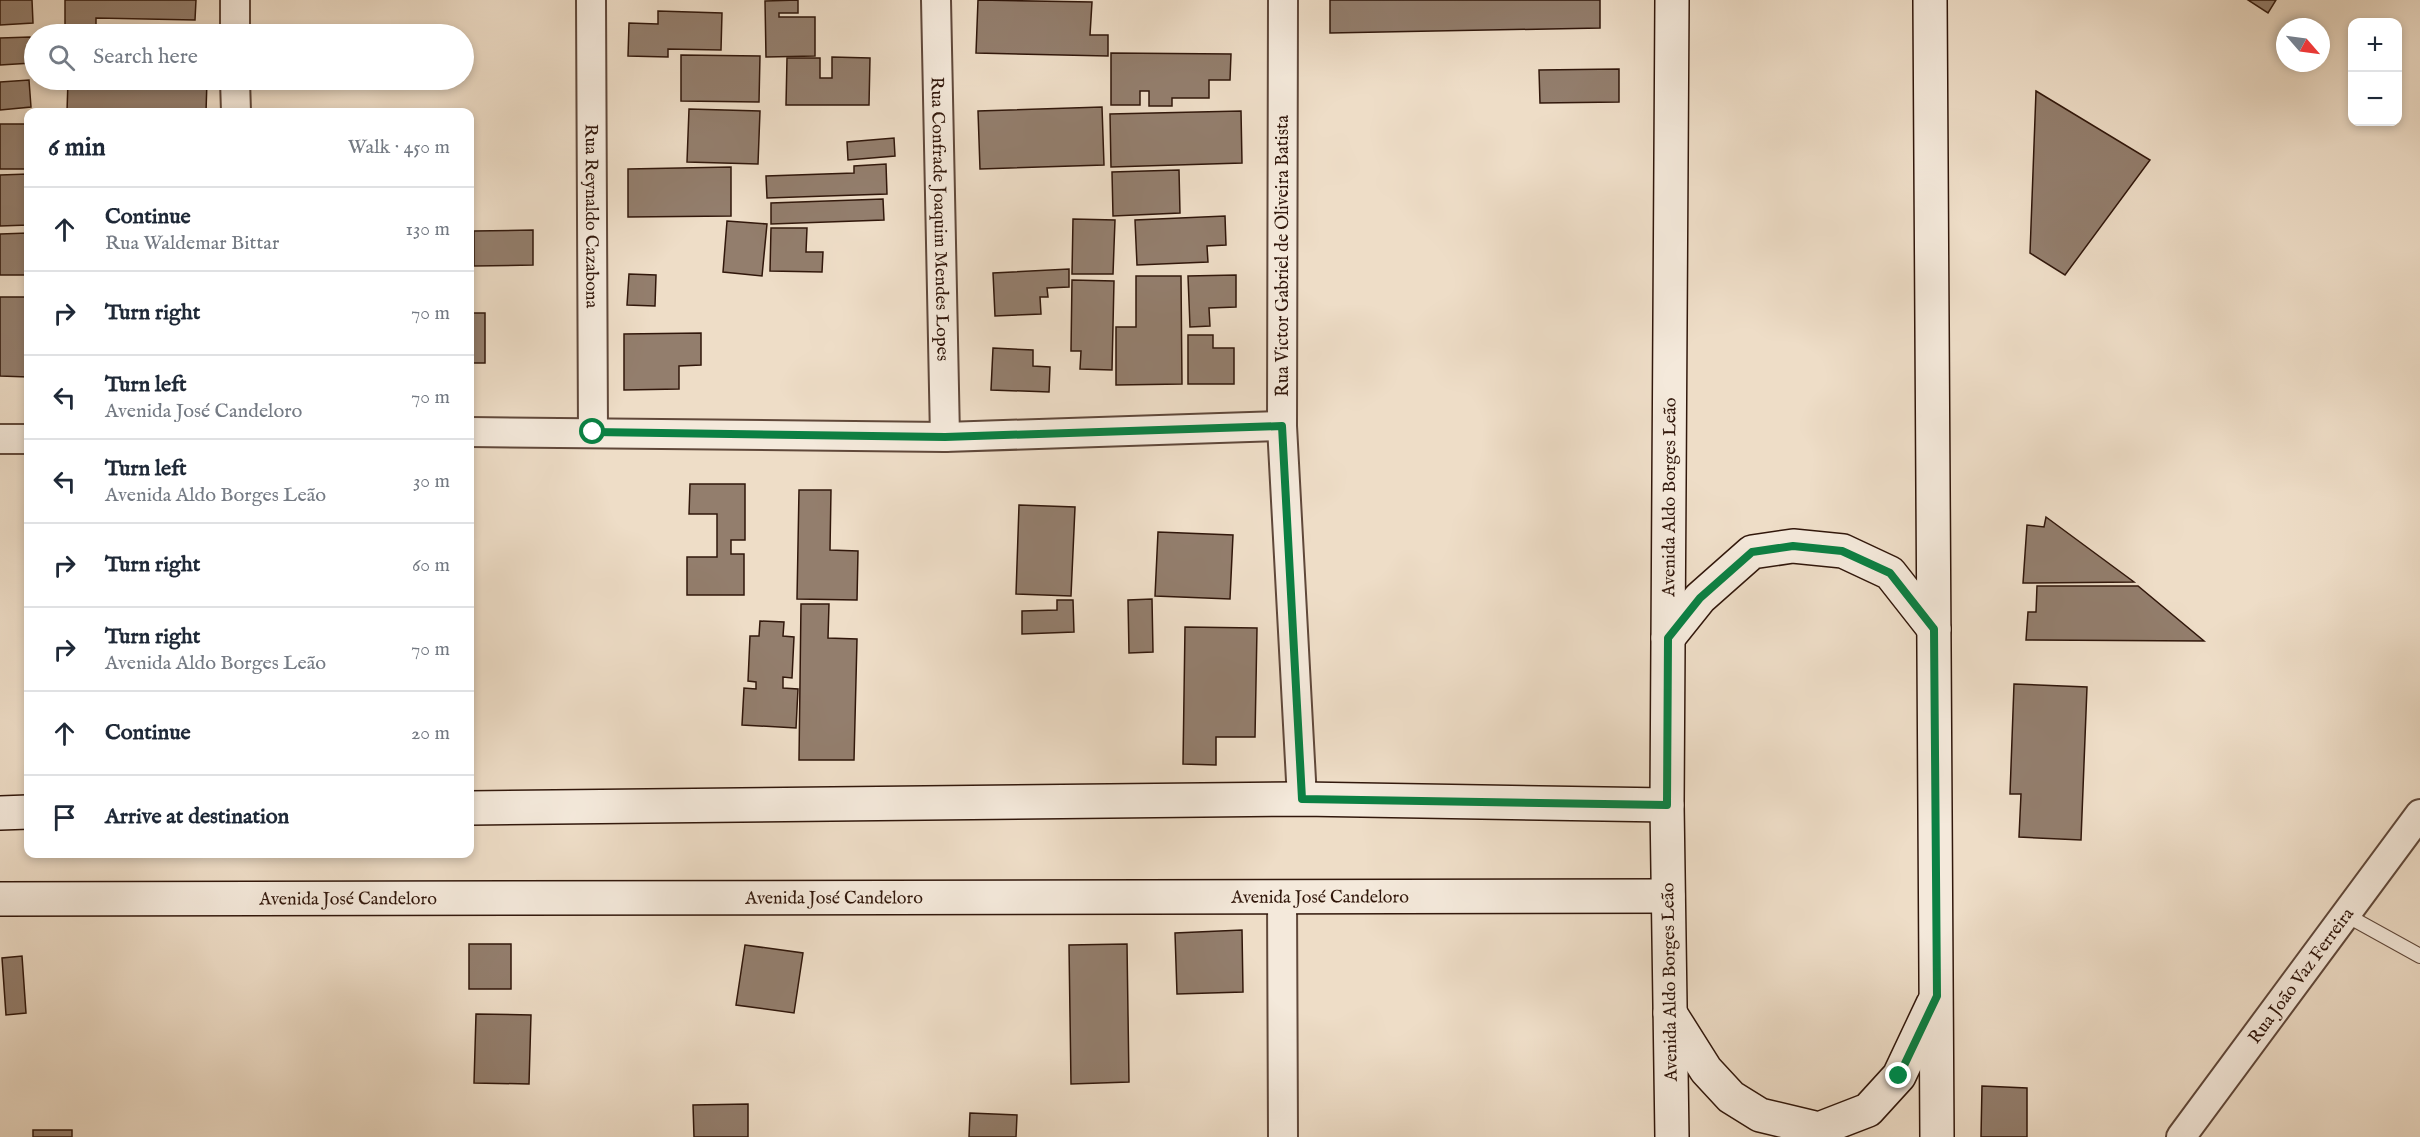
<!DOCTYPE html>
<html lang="en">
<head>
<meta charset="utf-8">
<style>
  :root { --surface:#fff; --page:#f6f6f7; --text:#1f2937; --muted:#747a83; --line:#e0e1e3 }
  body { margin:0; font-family:"IM FELL English",serif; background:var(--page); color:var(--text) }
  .controls { position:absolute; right:18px; top:18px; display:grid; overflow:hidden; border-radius:12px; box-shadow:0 3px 9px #0003 }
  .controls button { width:54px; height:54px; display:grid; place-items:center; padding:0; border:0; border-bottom:2px solid var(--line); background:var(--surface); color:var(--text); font:30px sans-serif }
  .compass { position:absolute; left:2276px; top:18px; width:54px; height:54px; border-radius:50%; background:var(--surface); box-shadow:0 3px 9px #0003; rotate:118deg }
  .stop { position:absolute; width:18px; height:18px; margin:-14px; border:4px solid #0b8043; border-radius:50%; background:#fff }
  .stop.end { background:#0b8043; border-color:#fff; box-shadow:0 2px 6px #0008 }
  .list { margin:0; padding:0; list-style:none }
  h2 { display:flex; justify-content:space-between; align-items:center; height:78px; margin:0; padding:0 24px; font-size:26px }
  h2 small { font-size:20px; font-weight:400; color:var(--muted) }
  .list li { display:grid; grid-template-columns:39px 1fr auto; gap:18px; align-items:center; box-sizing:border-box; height:84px; padding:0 24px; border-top:2px solid var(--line) }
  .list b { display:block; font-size:22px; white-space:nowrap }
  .list p { margin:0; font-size:20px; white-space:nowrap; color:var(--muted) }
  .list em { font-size:20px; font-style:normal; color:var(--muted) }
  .icon { flex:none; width:33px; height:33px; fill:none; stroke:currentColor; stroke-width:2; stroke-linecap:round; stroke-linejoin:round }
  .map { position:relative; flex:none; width:2420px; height:1137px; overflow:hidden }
  .search { position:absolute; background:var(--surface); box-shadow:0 3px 9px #0003; left:24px; top:24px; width:450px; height:66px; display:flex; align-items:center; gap:15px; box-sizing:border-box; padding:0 21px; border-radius:33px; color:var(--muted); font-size:22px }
  .panel { position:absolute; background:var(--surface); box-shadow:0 3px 9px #0003; left:24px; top:108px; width:450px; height:750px; border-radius:12px }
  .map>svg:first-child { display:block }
  .building { fill:#937e6d; stroke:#31170b; stroke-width:1.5 }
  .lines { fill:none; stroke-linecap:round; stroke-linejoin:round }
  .lane-casing { stroke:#60483a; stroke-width:16 }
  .street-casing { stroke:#60483a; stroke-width:32 }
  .secondary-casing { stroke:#31170b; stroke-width:36 }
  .lane { stroke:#f4e9db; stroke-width:14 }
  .street { stroke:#f4e9db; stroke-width:28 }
  .secondary { stroke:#f4e9db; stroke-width:33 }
  .route { stroke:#0b8043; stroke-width:8 }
  .labels { text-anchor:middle; stroke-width:4.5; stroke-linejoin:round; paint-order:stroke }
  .street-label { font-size:18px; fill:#31170b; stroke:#f4e9db }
</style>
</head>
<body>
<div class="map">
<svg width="2420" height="1137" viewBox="0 0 2420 1137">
  <rect width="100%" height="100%" fill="#eeddc7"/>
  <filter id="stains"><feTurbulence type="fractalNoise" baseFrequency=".00333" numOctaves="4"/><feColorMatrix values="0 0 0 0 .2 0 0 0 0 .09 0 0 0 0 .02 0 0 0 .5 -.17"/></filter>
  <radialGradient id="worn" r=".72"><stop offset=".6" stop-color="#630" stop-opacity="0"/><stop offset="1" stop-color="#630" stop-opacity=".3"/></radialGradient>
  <!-- building -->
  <g class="building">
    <polygon points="0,0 32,0 33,23 0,25"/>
    <polygon points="65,0 196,0 195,20 96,18 96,29 65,28"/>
    <polygon points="798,0 798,13 779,13 779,17 815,17 815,56 766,57 765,1"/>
    <polygon points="978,0 1092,2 1090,35 1108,35 1108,56 976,53"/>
    <polygon points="1330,0 1600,0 1600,28 1330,33"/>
    <polygon points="2248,0 2276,0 2268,13"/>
    <polygon points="658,11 722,13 721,50 668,49 668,57 628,56 629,23 658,24"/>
    <polygon points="138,28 177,28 177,34 137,34"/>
    <polygon points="30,37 32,63 0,65 0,38"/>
    <polygon points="1111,53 1231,54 1230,80 1209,80 1209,98 1172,98 1172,106 1149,106 1149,91 1140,91 1140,105 1111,105"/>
    <polygon points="681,55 760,56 759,102 681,101"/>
    <polygon points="832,57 870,58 869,105 786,105 787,58 820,58 820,78 832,78"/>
    <polygon points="1619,69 1619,102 1540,103 1539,70"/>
    <polygon points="29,80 31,107 0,110 0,82"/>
    <polygon points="68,80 207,80 206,112 67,112"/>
    <polygon points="2036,91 2150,160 2065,275 2030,253"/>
    <polygon points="1102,107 1104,165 980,169 978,111"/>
    <polygon points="689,109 760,111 758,164 687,162"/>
    <polygon points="1241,111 1242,163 1111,167 1110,114"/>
    <rect x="0" y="124" width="28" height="45"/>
    <polygon points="894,138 895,156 848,160 847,142"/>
    <polygon points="886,164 887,194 767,198 766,176 854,173 854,166"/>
    <polygon points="731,167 731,216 628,217 628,169"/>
    <polygon points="1179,170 1180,213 1113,216 1112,172"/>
    <polygon points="28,174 28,225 0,226 0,175"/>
    <polygon points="883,199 884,220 771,224 771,203"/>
    <polygon points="1225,216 1226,245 1207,246 1208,262 1137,265 1135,220"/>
    <polygon points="1073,219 1115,220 1113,274 1072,274"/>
    <polygon points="727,221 767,224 762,276 723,272"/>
    <polygon points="771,228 807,228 806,252 823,252 822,272 770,271"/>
    <polygon points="533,230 533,265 474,266 474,231"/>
    <polygon points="28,233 28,275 0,275 0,234"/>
    <polygon points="1069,269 1069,287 1047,288 1048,297 1040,297 1041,314 995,316 993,273"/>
    <polygon points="629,274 656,275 655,306 627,305"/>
    <polygon points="1236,275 1236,307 1209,308 1210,326 1190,327 1188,276"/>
    <polygon points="1136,276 1181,276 1182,384 1116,385 1116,327 1136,327"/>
    <polygon points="1072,280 1114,281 1112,370 1080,369 1081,351 1071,351"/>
    <polygon points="0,297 28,297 28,377 0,376"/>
    <rect x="470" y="313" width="15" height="50"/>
    <polygon points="701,333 701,365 679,366 679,389 624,390 624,334"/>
    <polygon points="1188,335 1213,335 1213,348 1234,348 1234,384 1188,384"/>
    <polygon points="993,348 1033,350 1033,366 1050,367 1049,392 991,390"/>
    <polygon points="690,484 745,484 745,540 731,540 731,554 744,554 744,595 687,595 687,557 717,557 717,514 689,514"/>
    <polygon points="799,490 831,490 830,550 858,551 857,600 797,599"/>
    <polygon points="1019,505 1075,507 1071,596 1016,594"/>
    <polygon points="2046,517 2134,582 2023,583 2027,525 2044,527"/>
    <polygon points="1158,532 1233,535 1230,599 1155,596"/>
    <polygon points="2037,586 2138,586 2204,641 2026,640 2028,612 2036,612"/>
    <polygon points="1152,599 1153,652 1129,653 1128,600"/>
    <polygon points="1057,600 1073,600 1074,632 1022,634 1022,611 1057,610"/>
    <polygon points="801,604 829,604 828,638 857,639 854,760 799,760"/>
    <polygon points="760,621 784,622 783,636 794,637 792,678 783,677 783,688 798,689 796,728 742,725 744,688 756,689 756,682 748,681 750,636 759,636"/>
    <polygon points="1185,627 1257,628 1255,737 1216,737 1216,765 1183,764"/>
    <polygon points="2014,684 2087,687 2081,840 2019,837 2021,794 2010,794"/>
    <polygon points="1242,930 1243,992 1177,994 1175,933"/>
    <rect x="469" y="944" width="42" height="45"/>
    <polygon points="1127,944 1129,1082 1071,1084 1069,945"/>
    <polygon points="745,945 803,953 794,1013 736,1005"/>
    <polygon points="22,956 26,1013 6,1015 2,958"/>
    <polygon points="476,1014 531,1015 529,1084 474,1083"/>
    <polygon points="1982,1086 2027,1088 2027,1137 1981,1137"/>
    <polygon points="748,1104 748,1137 694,1137 693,1105"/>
    <polygon points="970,1113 1017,1115 1016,1137 969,1137"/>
    <rect x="33" y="1130" width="39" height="7"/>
  </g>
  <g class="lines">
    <!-- lane casing -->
    <g class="lane-casing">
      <polyline id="lane" points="2346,915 2420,956"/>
    </g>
    <!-- street casing -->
    <g class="street-casing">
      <g id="street">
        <polyline points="235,0 235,34"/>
        <path id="s1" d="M591,0L593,432"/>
        <path id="s2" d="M936,0L945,437"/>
        <polyline points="1283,0 1282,426 1302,799"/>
        <polyline points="235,80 236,112"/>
        <polyline points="470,432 945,437 1282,426"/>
        <polyline points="0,439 28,439"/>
        <polyline points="1282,896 1283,1137"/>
        <path id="s3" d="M2181,1137L2420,814"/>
      </g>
    </g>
    <!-- secondary casing -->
    <g class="secondary-casing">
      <g id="secondary">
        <polyline points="1930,0 1937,1137"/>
        <polyline points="1668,638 1700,598 1752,552 1793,546 1843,551 1890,573 1934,629"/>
        <polyline points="470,808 1302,799 1667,805"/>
        <polyline points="0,813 28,812"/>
        <path id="s4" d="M0,899L1668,896"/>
        <polyline points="1670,1013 1706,1070 1731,1097 1760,1115 1819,1129 1868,1110 1899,1076 1933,1004"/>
        <path id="s5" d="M1672,1137L1667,805L1672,0"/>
      </g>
    </g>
    <!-- lane -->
    <use href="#lane" class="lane"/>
    <!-- street -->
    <use href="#street" class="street"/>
    <!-- secondary -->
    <use href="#secondary" class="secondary"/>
  </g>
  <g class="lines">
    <!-- route -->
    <polyline class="route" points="593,432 945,437 1282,426 1302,799 1667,805 1668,638 1700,598 1752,552 1793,546 1842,551 1890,573 1934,629 1937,996 1899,1076"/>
  </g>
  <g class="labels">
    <!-- street labels -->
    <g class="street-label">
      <text dy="6" stroke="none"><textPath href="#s1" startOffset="216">Rua Reynaldo Cazabona</textPath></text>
      <text dy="6" stroke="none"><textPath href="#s2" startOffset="219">Rua Confrade Joaquim Mendes Lopes</textPath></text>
      <text transform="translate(1282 256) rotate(-90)" y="6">Rua Victor Gabriel de Oliveira Batista</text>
      <text dy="6" stroke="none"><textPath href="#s5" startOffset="640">Avenida Aldo Borges Leão</textPath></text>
      <text dy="6" stroke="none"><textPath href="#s4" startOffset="1320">Avenida José Candeloro</textPath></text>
      <text dy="6" stroke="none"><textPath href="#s4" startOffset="834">Avenida José Candeloro</textPath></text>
      <text dy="6" stroke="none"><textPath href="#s4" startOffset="348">Avenida José Candeloro</textPath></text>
      <text dy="6" stroke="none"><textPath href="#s3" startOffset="201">Rua João Vaz Ferreira</textPath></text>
      <text transform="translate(1669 982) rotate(-91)" y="6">Avenida Aldo Borges Leão</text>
    </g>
  </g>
  <rect width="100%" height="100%" filter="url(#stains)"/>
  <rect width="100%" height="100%" fill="url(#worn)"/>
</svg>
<div class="controls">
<button>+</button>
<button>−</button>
</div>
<svg class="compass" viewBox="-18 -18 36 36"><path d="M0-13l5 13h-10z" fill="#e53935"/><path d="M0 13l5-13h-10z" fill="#747a83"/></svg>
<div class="stop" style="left:593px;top:432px"></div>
<div class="stop end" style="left:1899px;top:1076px"></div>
<div class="search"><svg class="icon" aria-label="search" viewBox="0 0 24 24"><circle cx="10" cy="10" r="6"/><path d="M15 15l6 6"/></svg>Search here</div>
<section class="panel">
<h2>6 min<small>Walk · 450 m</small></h2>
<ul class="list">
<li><svg class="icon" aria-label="ahead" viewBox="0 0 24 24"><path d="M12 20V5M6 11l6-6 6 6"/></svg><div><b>Continue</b><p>Rua Waldemar Bittar</p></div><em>130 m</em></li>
<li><svg class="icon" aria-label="right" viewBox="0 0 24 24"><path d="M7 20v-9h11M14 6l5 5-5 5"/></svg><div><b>Turn right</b></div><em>70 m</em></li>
<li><svg class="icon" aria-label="left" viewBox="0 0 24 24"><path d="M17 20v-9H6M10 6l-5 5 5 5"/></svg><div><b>Turn left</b><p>Avenida José Candeloro</p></div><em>70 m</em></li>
<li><svg class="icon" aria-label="left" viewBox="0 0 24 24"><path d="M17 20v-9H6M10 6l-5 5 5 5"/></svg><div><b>Turn left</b><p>Avenida Aldo Borges Leão</p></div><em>30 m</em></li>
<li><svg class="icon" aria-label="right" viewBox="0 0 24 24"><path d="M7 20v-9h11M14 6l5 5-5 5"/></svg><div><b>Turn right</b></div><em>60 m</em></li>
<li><svg class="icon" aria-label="right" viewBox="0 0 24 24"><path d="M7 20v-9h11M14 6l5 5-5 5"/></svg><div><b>Turn right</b><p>Avenida Aldo Borges Leão</p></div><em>70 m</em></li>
<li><svg class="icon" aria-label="ahead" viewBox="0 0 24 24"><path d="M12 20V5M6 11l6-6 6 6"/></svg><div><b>Continue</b></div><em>20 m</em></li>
<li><svg class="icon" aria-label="arrive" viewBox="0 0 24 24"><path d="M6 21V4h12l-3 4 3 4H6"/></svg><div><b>Arrive at destination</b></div></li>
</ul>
</section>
</div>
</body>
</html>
